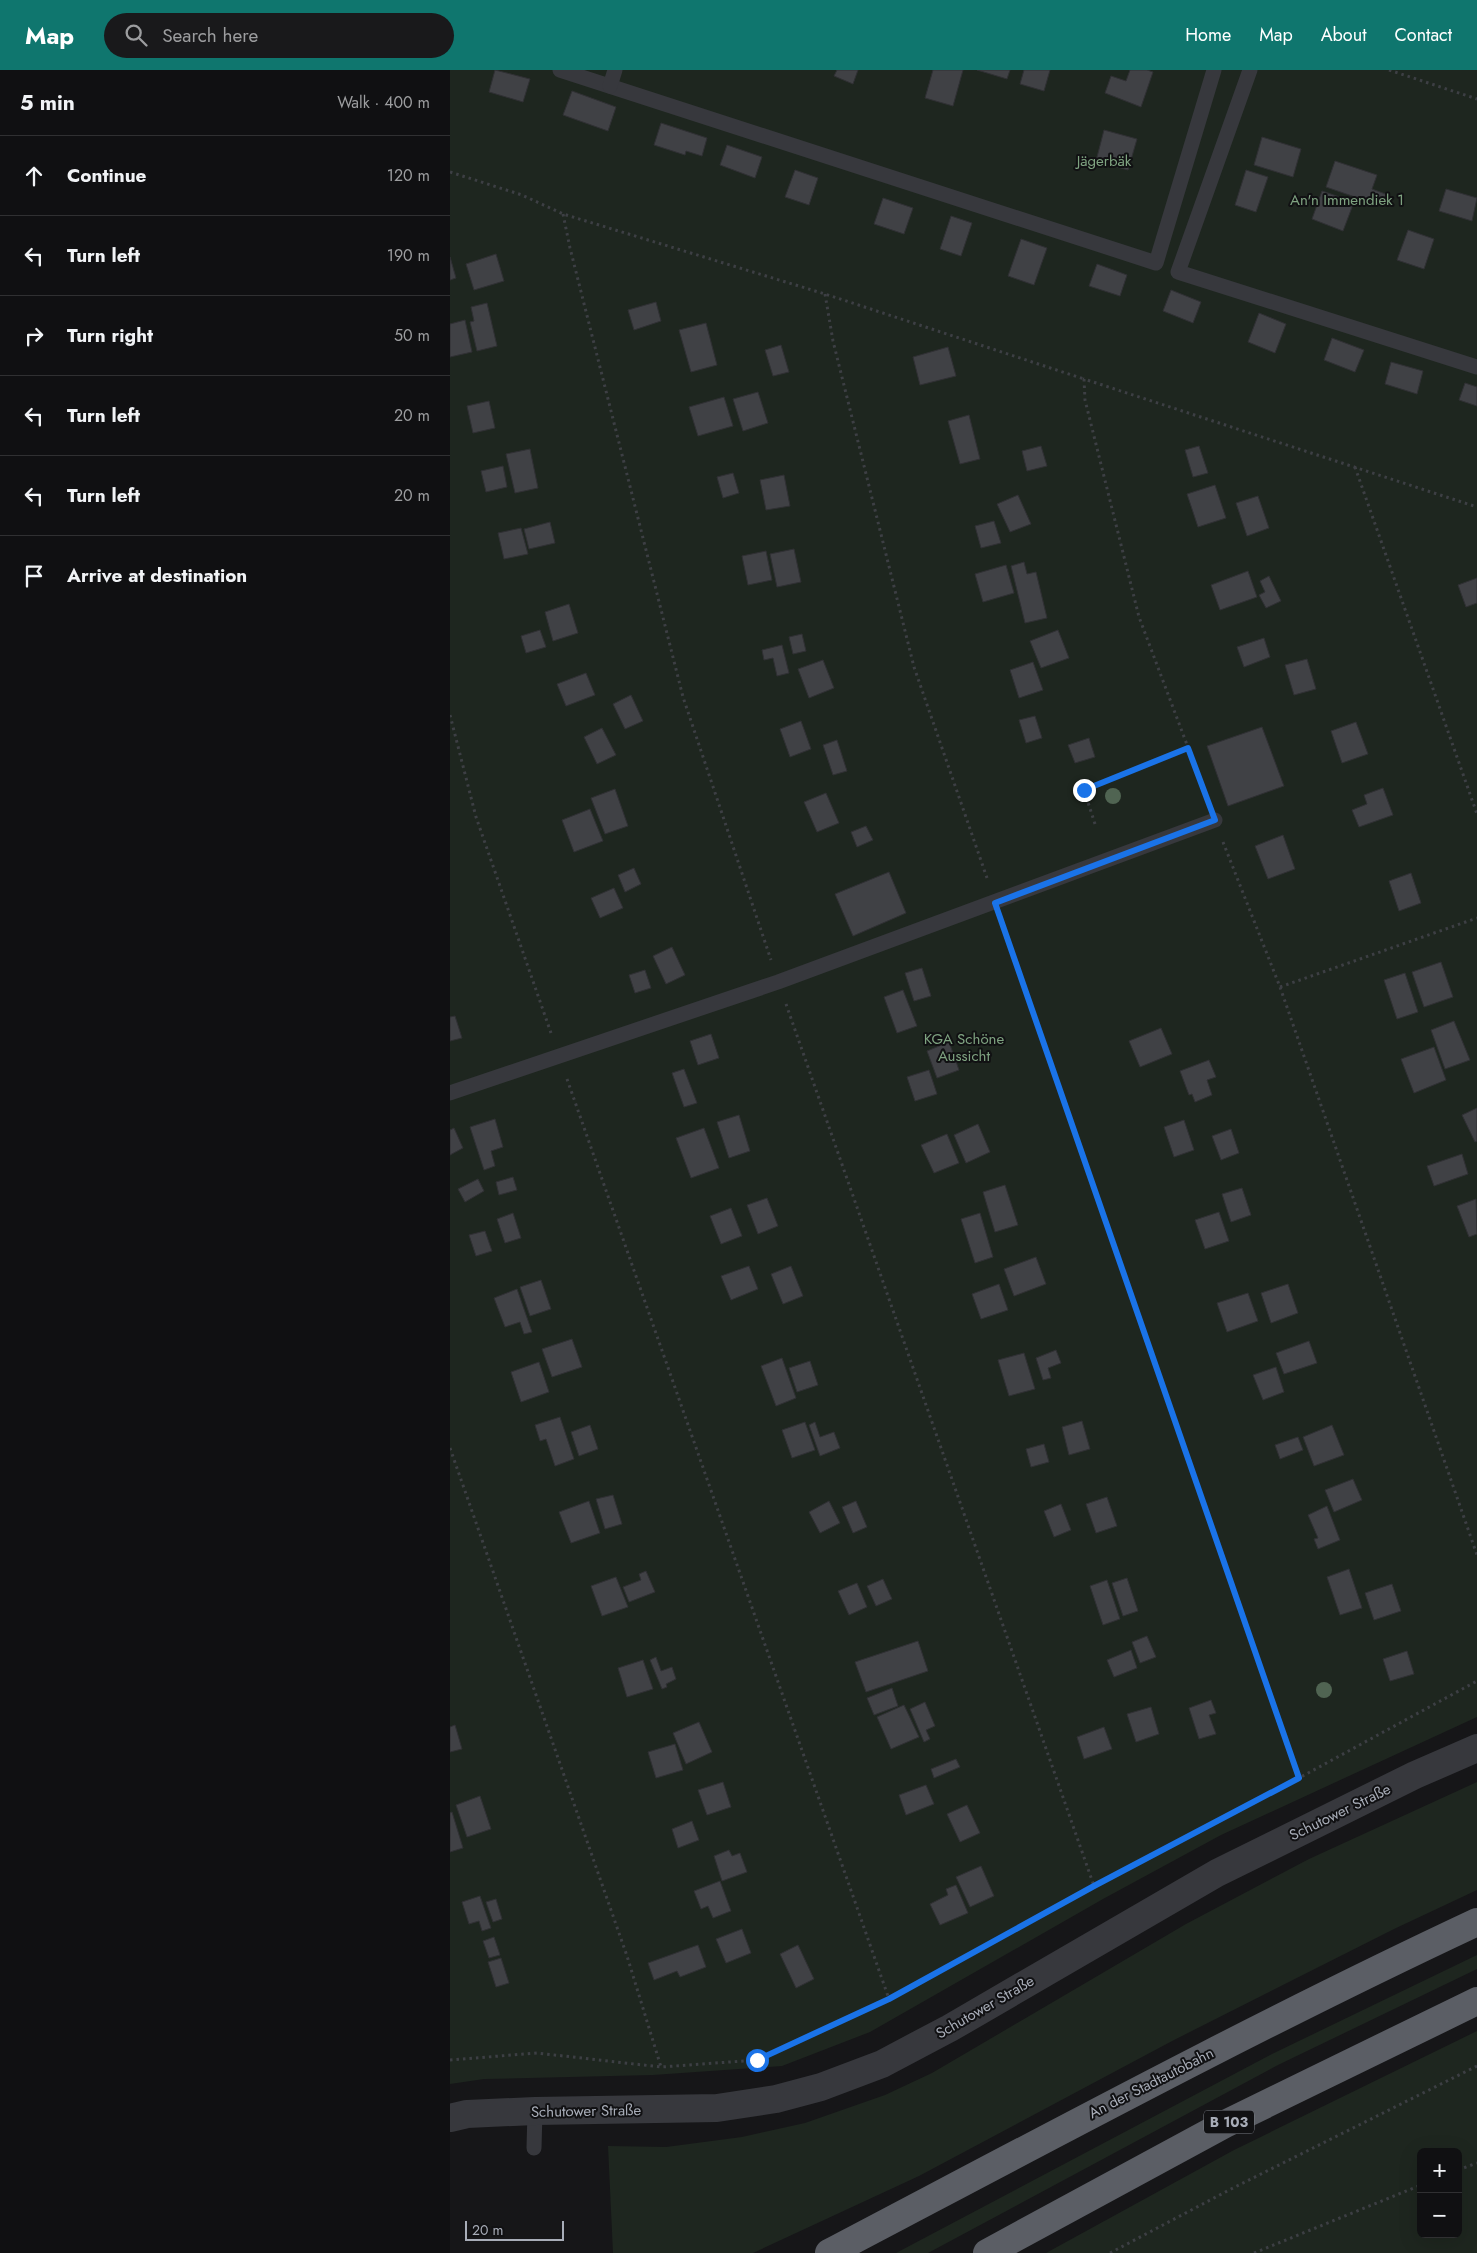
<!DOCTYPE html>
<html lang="en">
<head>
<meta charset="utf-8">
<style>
  :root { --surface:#101012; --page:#19191b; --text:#f1f3f6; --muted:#9c9d9f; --line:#303032; --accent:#0f766e }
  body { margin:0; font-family:Jost,sans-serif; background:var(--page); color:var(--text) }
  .controls { position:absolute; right:15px; bottom:15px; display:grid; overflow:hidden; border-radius:8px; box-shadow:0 5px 20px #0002 }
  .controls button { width:45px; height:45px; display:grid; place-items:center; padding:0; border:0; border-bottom:1px solid var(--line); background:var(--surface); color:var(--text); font:25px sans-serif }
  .scale { position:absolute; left:15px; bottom:12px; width:99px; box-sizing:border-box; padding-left:5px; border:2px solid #a8adb8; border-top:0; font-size:14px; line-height:18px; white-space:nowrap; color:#a8adb8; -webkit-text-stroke:4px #111113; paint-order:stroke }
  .stop { position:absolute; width:15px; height:15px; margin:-11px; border:4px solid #1a73e8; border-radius:50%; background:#fff }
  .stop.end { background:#1a73e8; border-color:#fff; box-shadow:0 1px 5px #0008 }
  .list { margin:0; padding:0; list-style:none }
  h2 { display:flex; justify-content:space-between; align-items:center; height:65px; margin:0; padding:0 20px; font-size:21px }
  h2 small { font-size:16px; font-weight:400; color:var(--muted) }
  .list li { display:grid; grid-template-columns:32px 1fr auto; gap:15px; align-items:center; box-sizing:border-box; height:80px; padding:0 20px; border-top:1px solid var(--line) }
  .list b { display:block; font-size:19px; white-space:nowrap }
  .list em { font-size:16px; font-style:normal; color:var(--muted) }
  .icon { flex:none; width:28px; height:28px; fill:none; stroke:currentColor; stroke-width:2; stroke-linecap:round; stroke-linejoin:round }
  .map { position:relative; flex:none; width:1027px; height:2183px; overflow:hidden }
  header { display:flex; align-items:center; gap:30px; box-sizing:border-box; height:70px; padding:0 25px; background:var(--accent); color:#fff }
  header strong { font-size:24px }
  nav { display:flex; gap:28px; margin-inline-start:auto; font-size:18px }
  .search { width:350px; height:45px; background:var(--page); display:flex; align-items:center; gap:12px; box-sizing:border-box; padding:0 18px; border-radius:28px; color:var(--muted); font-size:19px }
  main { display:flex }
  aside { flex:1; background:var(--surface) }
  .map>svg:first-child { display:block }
  .green { fill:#1e261f; fill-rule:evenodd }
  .building { fill:#404145; stroke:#303034 }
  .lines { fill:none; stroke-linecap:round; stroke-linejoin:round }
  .path { stroke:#3d3f44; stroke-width:3; stroke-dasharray:2.5 4; stroke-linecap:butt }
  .service { stroke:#37383d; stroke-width:15 }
  .minor { stroke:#37383d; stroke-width:28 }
  .trunk { stroke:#5b5e65; stroke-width:28 }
  .tree { fill:#506452 }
  .route { stroke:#1a73e8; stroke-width:6 }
  .labels { text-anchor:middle; stroke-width:4; stroke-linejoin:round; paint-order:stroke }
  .shield { fill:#111113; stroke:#7b7e86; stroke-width:1 }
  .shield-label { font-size:14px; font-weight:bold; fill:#a8adb8 }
  .park-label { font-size:15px; fill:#7fa381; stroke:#111113 }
  .street-label { font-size:15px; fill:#a8adb8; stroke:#111113 }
</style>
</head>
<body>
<header>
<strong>Map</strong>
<div class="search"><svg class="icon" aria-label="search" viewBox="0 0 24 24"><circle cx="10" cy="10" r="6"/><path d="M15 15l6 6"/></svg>Search here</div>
<nav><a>Home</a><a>Map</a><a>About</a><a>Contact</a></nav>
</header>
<main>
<aside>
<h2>5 min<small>Walk · 400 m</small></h2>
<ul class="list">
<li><svg class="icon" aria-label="ahead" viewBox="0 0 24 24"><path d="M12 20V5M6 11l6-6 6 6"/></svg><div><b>Continue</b></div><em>120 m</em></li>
<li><svg class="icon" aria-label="left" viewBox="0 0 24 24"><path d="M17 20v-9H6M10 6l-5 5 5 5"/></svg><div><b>Turn left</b></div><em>190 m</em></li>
<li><svg class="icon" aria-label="right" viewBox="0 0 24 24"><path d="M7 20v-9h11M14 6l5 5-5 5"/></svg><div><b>Turn right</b></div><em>50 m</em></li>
<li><svg class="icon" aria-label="left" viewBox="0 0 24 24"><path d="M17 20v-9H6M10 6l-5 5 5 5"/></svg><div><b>Turn left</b></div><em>20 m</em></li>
<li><svg class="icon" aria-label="left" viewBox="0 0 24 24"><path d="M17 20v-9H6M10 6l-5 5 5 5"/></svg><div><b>Turn left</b></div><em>20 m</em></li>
<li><svg class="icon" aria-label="arrive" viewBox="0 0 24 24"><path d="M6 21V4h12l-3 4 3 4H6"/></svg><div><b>Arrive at destination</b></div></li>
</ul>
</aside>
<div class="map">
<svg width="1027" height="2183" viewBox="0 0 1027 2183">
  <rect width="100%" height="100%" fill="#161618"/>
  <!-- green -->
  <g class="green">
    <polygon points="0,0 1027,0 1027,1647 771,1765 653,1829 420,1962 332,1996 203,2005 34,2009 0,2014"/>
    <polygon points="1027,1712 1027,1820 944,1859 724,1970 469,2106 303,2183 163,2183 158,2076 216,2077 292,2067 355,2053 435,2025 482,2003 736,1854 859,1789"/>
    <polygon points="1027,1885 1027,1899 828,1995 478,2183 446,2183 822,1984"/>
    <path d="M1027,1961V2183H596L784,2080ZM971,2082H1008V2164H971Z"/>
  </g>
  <!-- building -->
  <g class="building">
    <polygon points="45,0 80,9 73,32 39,22"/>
    <polygon points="387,0 408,0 403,14 384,6"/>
    <polygon points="483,0 513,0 503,36 475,28"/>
    <polygon points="527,0 560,0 557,9"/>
    <polygon points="574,0 600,0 594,21 570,14"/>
    <polygon points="680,0 697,0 703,2 691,37 655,23 661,6 676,11"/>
    <polygon points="122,21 166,37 158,61 113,45"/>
    <polygon points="211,53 257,68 252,86 236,81 235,85 204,75"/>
    <polygon points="654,60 687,69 678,100 646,91"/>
    <polygon points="812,67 851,79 843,107 804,95"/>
    <polygon points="277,75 312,87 305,108 270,95"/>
    <polygon points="885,91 927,105 922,119 938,125 934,137 876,117"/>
    <polygon points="345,100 368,108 359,135 335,127"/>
    <polygon points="796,100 818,107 806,142 785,135"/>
    <polygon points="996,119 1027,128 1022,151 989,141"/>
    <polygon points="872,121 904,132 893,161 862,149"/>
    <polygon points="433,128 463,138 454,164 424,154"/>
    <polygon points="501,146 522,153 511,186 490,179"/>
    <polygon points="958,160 984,169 974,199 947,190"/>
    <polygon points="571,169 597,178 584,215 558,206"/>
    <polygon points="46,184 54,211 24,220 16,194"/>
    <polygon points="0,187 6,208 0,210"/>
    <polygon points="647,194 677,205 670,226 639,216"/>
    <polygon points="721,220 751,232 743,253 713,241"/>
    <polygon points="206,232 211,251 184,260 178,240"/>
    <polygon points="37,233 47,276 27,281 20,252 24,251 21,237"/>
    <polygon points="809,243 836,254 825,283 798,272"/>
    <polygon points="15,250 22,282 0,287 0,254"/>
    <polygon points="256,253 267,295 241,302 229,260"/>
    <polygon points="882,268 914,280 905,302 874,290"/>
    <polygon points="331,275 339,302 323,306 315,280"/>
    <polygon points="498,277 506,306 470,315 463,287"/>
    <polygon points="941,292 973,301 967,324 935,314"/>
    <polygon points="1015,313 1027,317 1027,336 1009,330"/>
    <polygon points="308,322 318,353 293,361 283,329"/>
    <polygon points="274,327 283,356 248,366 239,337"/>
    <polygon points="39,331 45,358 23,363 17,336"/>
    <polygon points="519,345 530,389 510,394 498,351"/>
    <polygon points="591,376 597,396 577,401 572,381"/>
    <polygon points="749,376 758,403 743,407 735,380"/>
    <polygon points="80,379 88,418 65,423 56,384"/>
    <polygon points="53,396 57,417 36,422 31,401"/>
    <polygon points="283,403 289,423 273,428 267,407"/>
    <polygon points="334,405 340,436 316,440 310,410"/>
    <polygon points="765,415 776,448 748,457 737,424"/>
    <polygon points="568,425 581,454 560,462 547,434"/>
    <polygon points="808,426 819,458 797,466 786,433"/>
    <polygon points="544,451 551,473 531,478 525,456"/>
    <polygon points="100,452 105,473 79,479 74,459"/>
    <polygon points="71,458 78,484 54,489 48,463"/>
    <polygon points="344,479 351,512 327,517 320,484"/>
    <polygon points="316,481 322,510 298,515 292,486"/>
    <polygon points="574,492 577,504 586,502 597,548 575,553 561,496"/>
    <polygon points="556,495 564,523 533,532 525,504"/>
    <polygon points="798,501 807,527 770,540 761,515"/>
    <polygon points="819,506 831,531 816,538 809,525 815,522 810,511"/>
    <polygon points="1027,508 1027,533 1016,537 1008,515"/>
    <polygon points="119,534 128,563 103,571 95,542"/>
    <polygon points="90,560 96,577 76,583 71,566"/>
    <polygon points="608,560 619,588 591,598 580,571"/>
    <polygon points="352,564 356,581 343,584 339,567"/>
    <polygon points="814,568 820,587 794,597 787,577"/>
    <polygon points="332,575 339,603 327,606 323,588 314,590 312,580"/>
    <polygon points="857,589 866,619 844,625 835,595"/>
    <polygon points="373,590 384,618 359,628 348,599"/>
    <polygon points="583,592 593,620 569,628 560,600"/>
    <polygon points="136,603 145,625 116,636 107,614"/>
    <polygon points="181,625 193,651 175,659 163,634"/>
    <polygon points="585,646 592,668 576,673 569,650"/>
    <polygon points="351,651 361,679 340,687 330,659"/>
    <polygon points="906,652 918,684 892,693 881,661"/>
    <polygon points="812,657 834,716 778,736 757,676"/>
    <polygon points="152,658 166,685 147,694 134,667"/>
    <polygon points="639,668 645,687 625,693 618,675"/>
    <polygon points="387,670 397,701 383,705 373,675"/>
    <polygon points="933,718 943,745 909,757 902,740 917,734 914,725"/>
    <polygon points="165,719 178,756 155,764 141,728"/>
    <polygon points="376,723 389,753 367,762 354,732"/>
    <polygon points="140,739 153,771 124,782 112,750"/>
    <polygon points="416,756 423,770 407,777 401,762"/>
    <polygon points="833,765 845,799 818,809 805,776"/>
    <polygon points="184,798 191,814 175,822 168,805"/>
    <polygon points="439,802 456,843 403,866 385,824"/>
    <polygon points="961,803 971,833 949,841 939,811"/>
    <polygon points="164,818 173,838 150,848 141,828"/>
    <polygon points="222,877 235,905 216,914 203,886"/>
    <polygon points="991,892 1003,927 974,937 962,902"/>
    <polygon points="472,898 481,926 464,931 455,903"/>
    <polygon points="195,900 201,918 185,923 179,905"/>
    <polygon points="955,903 968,942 947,949 934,910"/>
    <polygon points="453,920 467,956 447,963 434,927"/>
    <polygon points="5,946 12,968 0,971 0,947"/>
    <polygon points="1004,951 1020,990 995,999 981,960"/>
    <polygon points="711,958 722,984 690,997 679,971"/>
    <polygon points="261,964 269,988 248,995 240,971"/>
    <polygon points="499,972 509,1000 487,1008 477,981"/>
    <polygon points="984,977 996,1010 964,1023 951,989"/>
    <polygon points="759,990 766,1007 757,1010 762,1025 745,1032 742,1024 739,1025 730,1001"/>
    <polygon points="234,999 247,1033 234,1037 222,1003"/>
    <polygon points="479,1000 487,1024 465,1031 457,1007"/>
    <polygon points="1027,1038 1027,1071 1025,1072 1012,1045"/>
    <polygon points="289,1045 300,1081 279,1088 267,1052"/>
    <polygon points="45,1049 53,1077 41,1081 45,1096 34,1100 20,1057"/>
    <polygon points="734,1050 744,1080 724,1087 714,1057"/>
    <polygon points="528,1054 540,1082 516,1093 504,1065"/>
    <polygon points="4,1058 13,1078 0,1085 0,1060"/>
    <polygon points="254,1058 269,1098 241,1108 226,1068"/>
    <polygon points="781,1059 789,1083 771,1090 762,1066"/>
    <polygon points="497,1064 509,1093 484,1103 471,1075"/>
    <polygon points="1012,1084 1018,1104 984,1116 977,1096"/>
    <polygon points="63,1107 67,1120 49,1125 46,1112"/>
    <polygon points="28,1109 34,1121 15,1132 8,1119"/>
    <polygon points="555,1115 568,1155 545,1162 533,1122"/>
    <polygon points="792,1118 801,1145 781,1152 772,1124"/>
    <polygon points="317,1128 328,1156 308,1164 297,1135"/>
    <polygon points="1026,1129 1027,1164 1019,1167 1007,1136"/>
    <polygon points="281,1138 292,1166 271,1174 260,1146"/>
    <polygon points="769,1142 779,1171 755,1179 745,1150"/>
    <polygon points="63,1143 71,1168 55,1173 47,1149"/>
    <polygon points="530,1143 543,1187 525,1193 511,1149"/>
    <polygon points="35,1161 42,1181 26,1186 19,1165"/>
    <polygon points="586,1187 596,1214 564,1226 554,1199"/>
    <polygon points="299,1196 308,1219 281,1230 271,1206"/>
    <polygon points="341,1196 353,1226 333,1234 321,1204"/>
    <polygon points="91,1210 101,1239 80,1246 70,1217"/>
    <polygon points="549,1214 558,1240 531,1249 522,1224"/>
    <polygon points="838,1214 848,1243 821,1253 811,1223"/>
    <polygon points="67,1219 82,1262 74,1264 70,1252 55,1257 44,1228"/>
    <polygon points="798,1223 808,1251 777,1262 767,1233"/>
    <polygon points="122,1269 132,1297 102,1307 92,1279"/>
    <polygon points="859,1271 867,1293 834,1304 826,1283"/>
    <polygon points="606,1280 611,1293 598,1298 601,1308 593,1310 586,1288"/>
    <polygon points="574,1283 585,1319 559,1326 548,1290"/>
    <polygon points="332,1288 346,1328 326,1336 311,1296"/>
    <polygon points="360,1291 368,1315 347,1322 339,1298"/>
    <polygon points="89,1292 99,1322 71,1332 61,1302"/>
    <polygon points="826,1297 834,1322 813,1330 803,1305"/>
    <polygon points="110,1347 124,1389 105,1396 96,1369 90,1371 85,1355"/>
    <polygon points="632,1351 640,1379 619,1385 612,1357"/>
    <polygon points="355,1352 365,1380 342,1388 332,1360"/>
    <polygon points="365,1352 370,1367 384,1362 390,1378 370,1386 359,1355"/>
    <polygon points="140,1355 148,1379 129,1386 121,1362"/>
    <polygon points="882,1355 894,1385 864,1396 853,1367"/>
    <polygon points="848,1367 853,1380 830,1389 825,1375"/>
    <polygon points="594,1374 599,1392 581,1397 576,1379"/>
    <polygon points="903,1409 912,1430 884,1442 875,1420"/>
    <polygon points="163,1425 172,1454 155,1459 146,1429"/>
    <polygon points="657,1427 667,1456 646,1463 636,1434"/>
    <polygon points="139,1431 150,1463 121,1473 109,1442"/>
    <polygon points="379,1431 390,1453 370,1463 359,1442"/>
    <polygon points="406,1431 417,1457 403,1463 392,1437"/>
    <polygon points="611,1434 621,1460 604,1467 594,1441"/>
    <polygon points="877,1436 890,1470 868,1479 864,1469 868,1468 858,1445"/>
    <polygon points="899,1499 912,1538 890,1545 877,1507"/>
    <polygon points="196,1501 205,1522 179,1532 173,1517 191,1510 189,1504"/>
    <polygon points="166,1507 178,1537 152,1546 141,1516"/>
    <polygon points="677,1508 688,1541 673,1546 662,1513"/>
    <polygon points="433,1509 442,1529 426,1536 417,1516"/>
    <polygon points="657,1510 670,1549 653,1555 640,1516"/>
    <polygon points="407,1513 417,1537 399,1545 388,1521"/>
    <polygon points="942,1514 951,1541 924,1550 915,1523"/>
    <polygon points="697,1566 706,1587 690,1593 682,1572"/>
    <polygon points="468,1571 478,1601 416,1622 405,1592"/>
    <polygon points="681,1580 687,1598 664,1607 657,1590"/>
    <polygon points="957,1581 964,1604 940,1611 933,1589"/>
    <polygon points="206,1587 211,1601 222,1597 226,1609 216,1614 217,1617 212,1619 200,1590"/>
    <polygon points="193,1590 203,1619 177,1627 168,1598"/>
    <polygon points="442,1618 448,1636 424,1645 417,1628"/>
    <polygon points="761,1630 766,1643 759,1645 766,1664 749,1669 739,1638"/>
    <polygon points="475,1632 485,1656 476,1660 480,1669 474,1672 460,1639"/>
    <polygon points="454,1635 469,1667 441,1679 427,1647"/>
    <polygon points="701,1637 709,1664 686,1672 677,1644"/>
    <polygon points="249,1652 262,1682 236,1694 223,1663"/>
    <polygon points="5,1655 12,1679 0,1682 0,1657"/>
    <polygon points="654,1657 662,1679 634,1689 627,1667"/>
    <polygon points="225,1674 233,1700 206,1708 198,1682"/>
    <polygon points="506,1689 510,1697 484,1708 481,1699"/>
    <polygon points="273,1712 281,1737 257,1745 248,1720"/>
    <polygon points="476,1715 484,1734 456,1745 449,1725"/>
    <polygon points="30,1726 41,1759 17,1767 6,1735"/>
    <polygon points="517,1735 530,1763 510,1772 497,1744"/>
    <polygon points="2,1742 13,1778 0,1782 0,1743"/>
    <polygon points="242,1751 249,1770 228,1778 222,1759"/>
    <polygon points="279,1780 282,1786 290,1783 297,1802 272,1811 264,1786"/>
    <polygon points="531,1796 544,1826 520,1837 506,1807"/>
    <polygon points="270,1811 281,1841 263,1848 258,1836 251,1839 244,1821"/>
    <polygon points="506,1815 518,1843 490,1855 480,1834 498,1825 496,1819"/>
    <polygon points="30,1826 41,1858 32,1861 29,1851 19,1854 12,1832"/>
    <polygon points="46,1829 52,1849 43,1852 36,1832"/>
    <polygon points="292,1859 301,1883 276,1893 266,1869"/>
    <polygon points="44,1867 50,1885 39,1888 33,1871"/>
    <polygon points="248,1875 256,1897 230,1907 227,1901 204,1910 198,1893"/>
    <polygon points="348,1875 364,1909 346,1918 330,1884"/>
    <polygon points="51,1888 59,1913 46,1917 38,1892"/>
  </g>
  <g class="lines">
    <!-- path -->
    <g class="path">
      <polyline points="939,0 1027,29"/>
      <polyline points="0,102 72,125 113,144 375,224 634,309"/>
      <polyline points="113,144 120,178 233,627 321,890"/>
      <polyline points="375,224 383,271 464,597 537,808"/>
      <polyline points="905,397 1027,744"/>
      <polyline points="0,645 26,747 101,963"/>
      <polyline points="757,728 689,547 635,330 634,309 1027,437"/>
      <polyline points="645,754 634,720 738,677"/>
      <polyline points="773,772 830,917 1027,1485"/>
      <polyline points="552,854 849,1708"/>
      <polyline points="830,917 1027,848"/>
      <polyline points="336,934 644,1816"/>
      <polyline points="117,1009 439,1929"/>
      <polyline points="0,1378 177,1886 211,1997"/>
      <polyline points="0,1990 87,1983 211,1997 307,1990 439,1929 644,1816 849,1708 1027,1611"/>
      <polyline points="1008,2100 1027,2093"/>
      <polyline points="660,2183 781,2119 1027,1996"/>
      <polyline points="804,2183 971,2115"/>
    </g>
    <!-- service -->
    <g class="service">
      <polyline points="110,0 706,193 764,0"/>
      <polyline points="800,0 728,202 1027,297"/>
      <polyline points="160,16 165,0"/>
      <polyline points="0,1023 328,912 765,750"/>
      <polyline points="84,2078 85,2041"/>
    </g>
    <!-- minor -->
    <polyline class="minor" points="0,2048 17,2044 85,2041 267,2038 326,2029 371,2017 432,1994 500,1958 767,1803 965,1705 1027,1678"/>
    <!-- trunk -->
    <g class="trunk">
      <path d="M379,2183C594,2070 807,1955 1027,1852"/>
      <polyline points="537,2183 775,2054 1027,1931"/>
    </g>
  </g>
  <!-- trees -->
  <g class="tree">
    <circle cx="663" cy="726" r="8"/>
    <circle cx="874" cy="1620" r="8"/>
  </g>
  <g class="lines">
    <!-- route -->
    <polyline class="route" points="307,1990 439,1929 644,1816 849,1708 545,833 765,750 738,678 634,720"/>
  </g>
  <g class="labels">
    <!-- shield labels -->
    <rect class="shield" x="754" y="2040.5" width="50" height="23" rx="4"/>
    <g class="shield-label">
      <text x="779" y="2057">B 103</text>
    </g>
    <!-- park labels -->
    <g class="park-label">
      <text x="654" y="96">Jägerbäk</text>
      <text x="897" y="135">An'n Immendiek 1</text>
      <text x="514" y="974">KGA Schöne<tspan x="514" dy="17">Aussicht</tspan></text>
    </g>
    <!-- street labels -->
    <g class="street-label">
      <text transform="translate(890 1742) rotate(-26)" y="5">Schutower Straße</text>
      <text transform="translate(535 1937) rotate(-30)" y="5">Schutower Straße</text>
      <text transform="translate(701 2013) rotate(-27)" y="5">An der Stadtautobahn</text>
      <text transform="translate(136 2041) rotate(-1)" y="5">Schutower Straße</text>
    </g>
  </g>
</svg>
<div class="controls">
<button>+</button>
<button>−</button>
</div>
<div class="scale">20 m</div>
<div class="stop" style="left:307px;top:1990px"></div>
<div class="stop end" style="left:634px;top:720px"></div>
</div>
</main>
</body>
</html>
